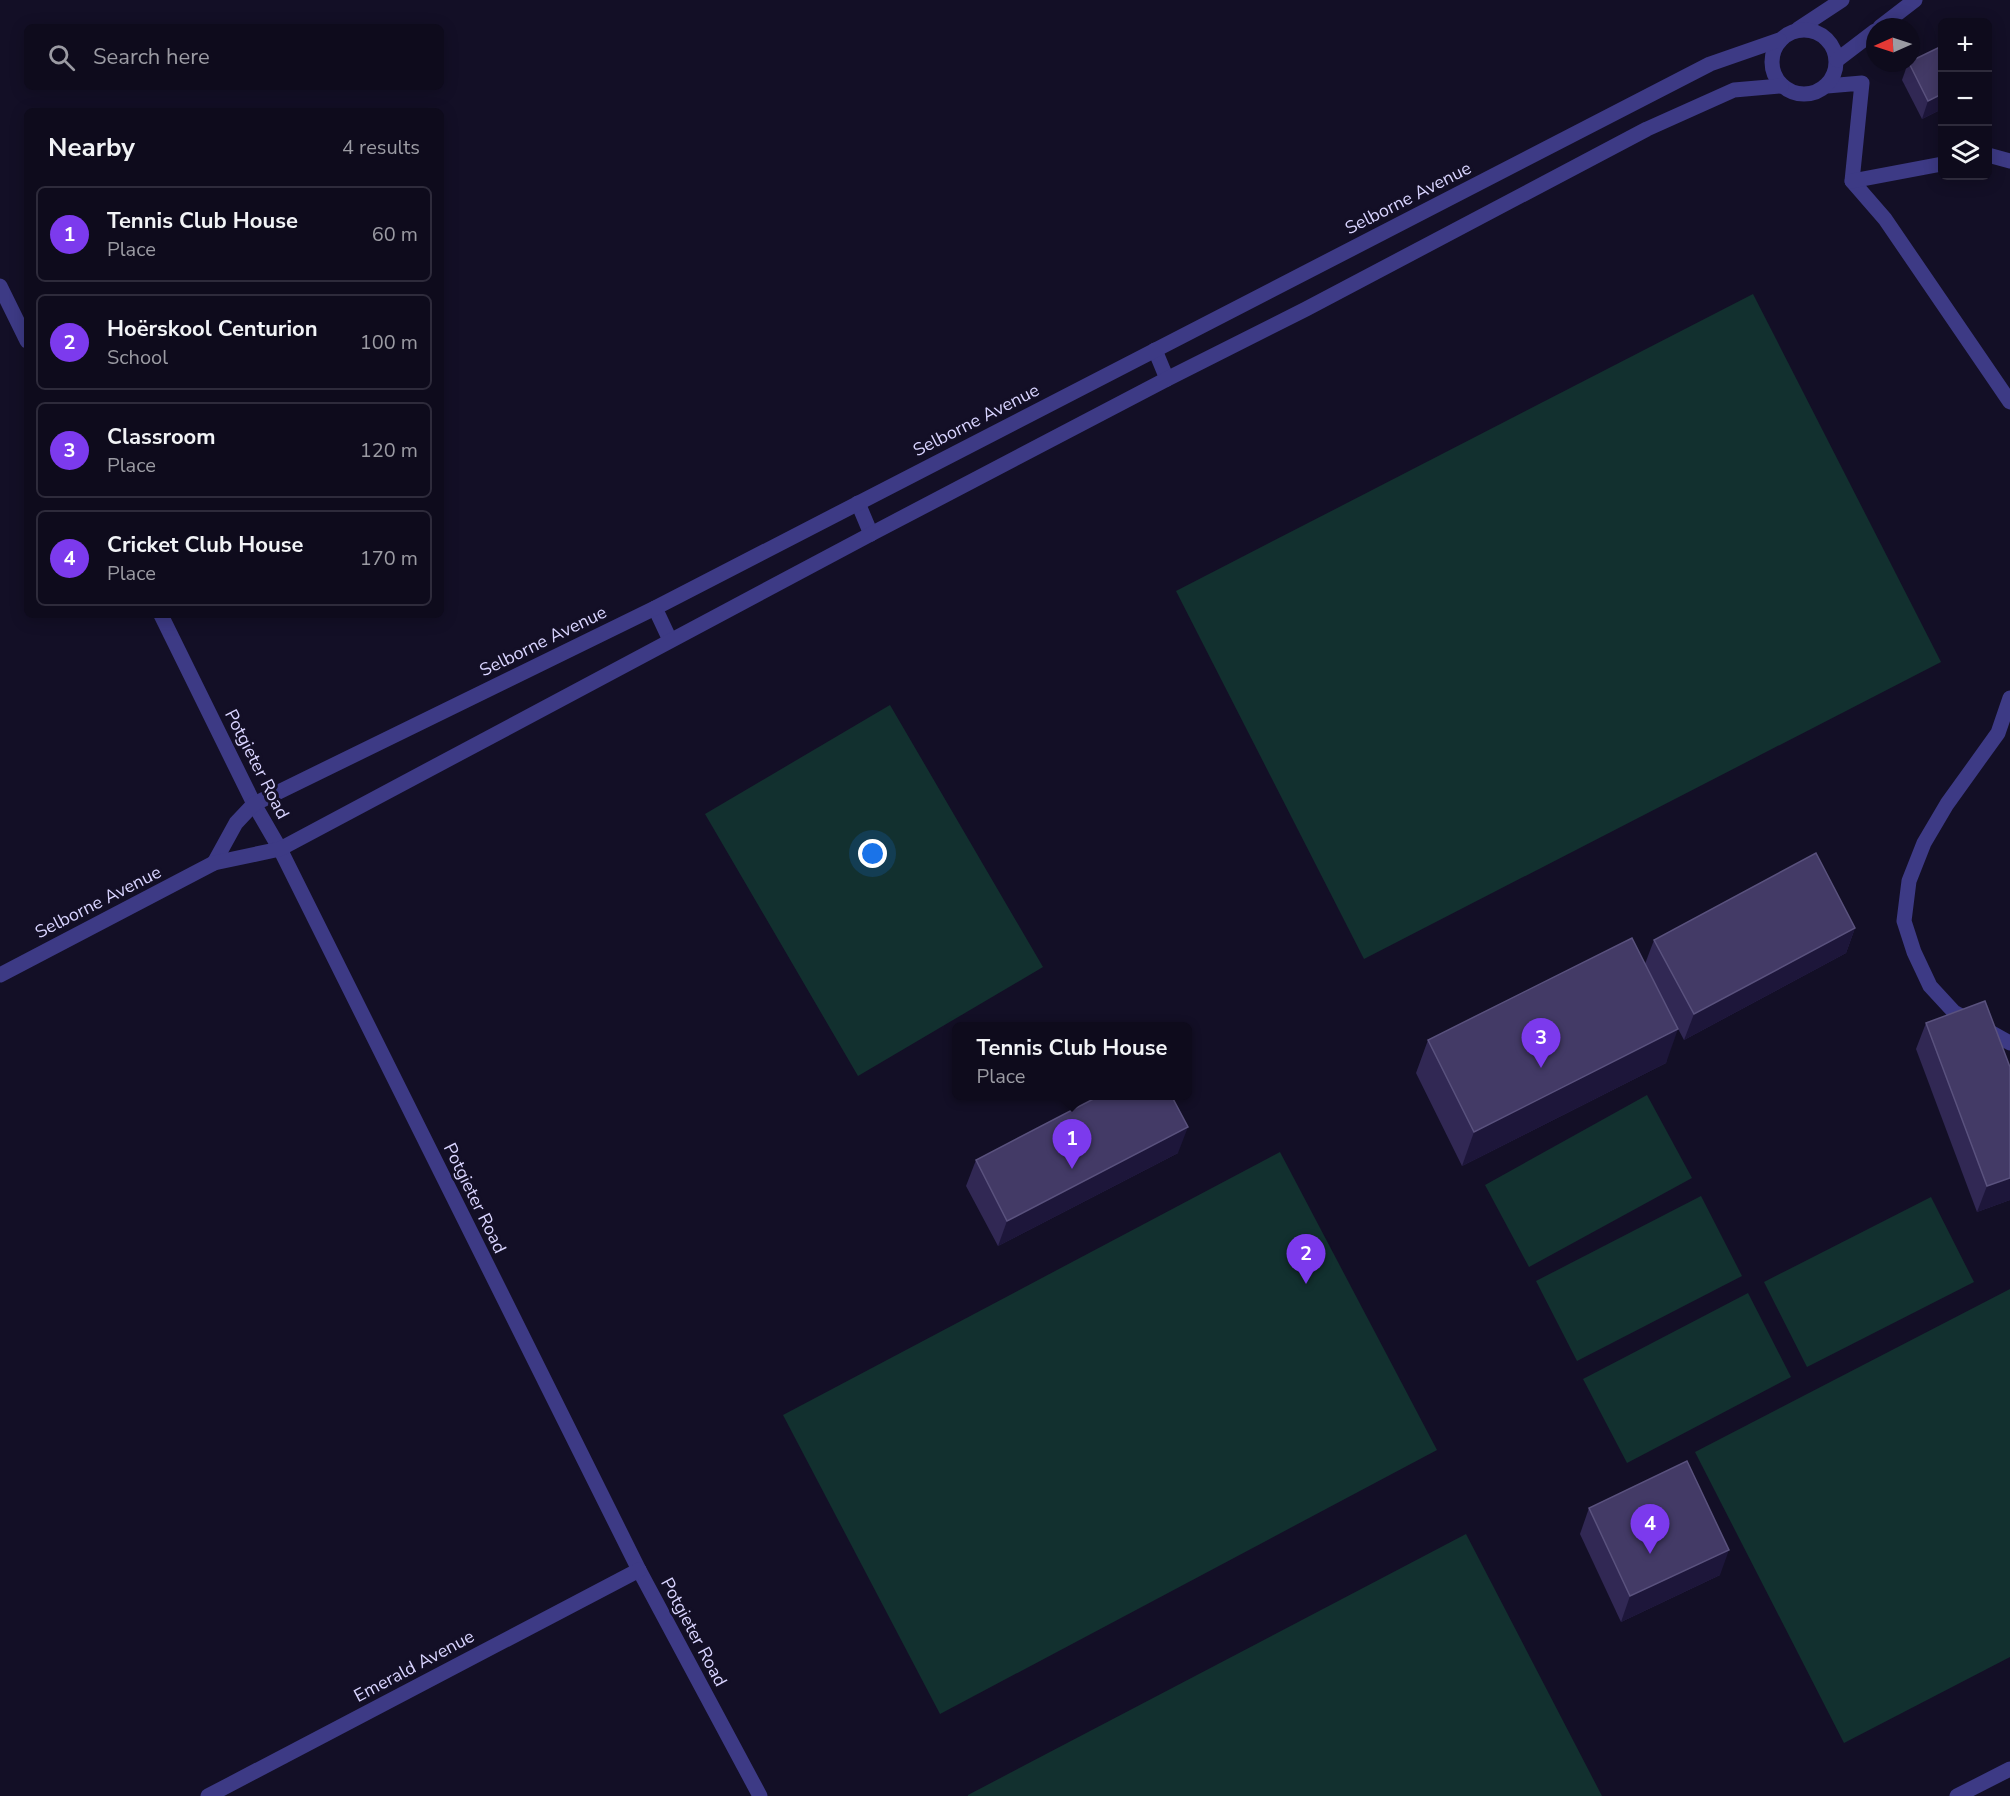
<!DOCTYPE html>
<html lang="en">
<head>
<meta charset="utf-8">
<style>
  :root { --surface:#0e0b1c; --page:#171425; --text:#f1f3f6; --muted:#9b9ba3; --line:#2e2b3b; --accent:#7c3aed }
  body { margin:0; font-family:"Nunito Sans",sans-serif; background:var(--page); color:var(--text) }
  .controls { position:absolute; right:18px; top:18px; display:grid; overflow:hidden; border-radius:9px; box-shadow:0 3px 15px #0003 }
  .controls button { width:54px; height:54px; display:grid; place-items:center; padding:0; border:0; border-bottom:2px solid var(--line); background:var(--surface); color:var(--text); font:30px sans-serif }
  .compass { position:absolute; left:1866px; top:18px; width:54px; height:54px; border-radius:50%; background:var(--surface); box-shadow:0 3px 15px #0003; rotate:267deg }
  .you { position:absolute; left:873px; top:854px; width:21px; height:21px; margin:-15px; border:4px solid #fff; border-radius:50%; background:#1a73e8; box-shadow:0 0 0 9px #1a73e833 }
  .badge { display:grid; place-items:center; width:39px; height:39px; border-radius:50%; background:var(--accent); color:#fff; font-size:20px; font-weight:700 }
  .pin { position:absolute; translate:-50% -50px; filter:drop-shadow(0 2px 3px #0008) }
  .pin::after { content:''; position:absolute; top:32px; width:21px; height:18px; background:inherit; clip-path:polygon(0 0,100% 0,50% 100%) }
  .popup { position:absolute; left:952px; top:1022px; width:240px; height:78px; box-sizing:border-box; display:grid; place-content:center; border-radius:9px; background:var(--surface); filter:drop-shadow(0 2px 4px #0005); font-size:20px; white-space:nowrap; color:var(--muted) }
  .popup b { font-size:22px; color:var(--text) }
  .popup::after { content:''; position:absolute; left:50%; top:100%; margin-left:-12px; border:12px solid transparent; border-top-color:var(--surface) }
  .list { margin:0; padding:0; list-style:none }
  h2 { display:flex; justify-content:space-between; align-items:center; height:78px; margin:0; padding:0 24px; font-size:26px }
  h2 small { font-size:20px; font-weight:400; color:var(--muted) }
  .list li { display:grid; grid-template-columns:39px 1fr auto; gap:18px; align-items:center; box-sizing:border-box; height:96px; margin:0 12px 12px; padding:0 12px; border:2px solid var(--line); border-radius:9px }
  .list b { display:block; font-size:22px; white-space:nowrap }
  .list p { margin:0; font-size:20px; white-space:nowrap; color:var(--muted) }
  .list em { font-size:20px; font-style:normal; color:var(--muted) }
  .icon { flex:none; width:33px; height:33px; fill:none; stroke:currentColor; stroke-width:2; stroke-linecap:round; stroke-linejoin:round }
  .map { position:relative; flex:none; width:2010px; height:1796px; overflow:hidden }
  .search { position:absolute; background:var(--surface); box-shadow:0 3px 15px #0003; left:24px; top:24px; width:420px; height:66px; display:flex; align-items:center; gap:15px; box-sizing:border-box; padding:0 21px; border-radius:9px; color:var(--muted); font-size:22px }
  .panel { position:absolute; background:var(--surface); box-shadow:0 3px 15px #0003; left:24px; top:108px; width:420px; height:510px; border-radius:9px }
  .map>svg:first-child { display:block }
  .garden { fill:#12302f }
  .lines { fill:none; stroke-linecap:round; stroke-linejoin:round }
  .service { stroke:#3d3a85; stroke-width:15 }
  .minor { stroke:#3d3a85; stroke-width:15 }
  .tertiary { stroke:#3d3a85; stroke-width:15 }
  .wall { fill:#312854 }
  .shaded-wall { fill:#1d163a }
  .building { fill:#433a66; stroke:#5a527e; stroke-width:1.5 }
  .labels { text-anchor:middle; stroke-width:6; stroke-linejoin:round; paint-order:stroke }
  .street-label { font-size:18px; fill:#d9d4ff; stroke:#130f26 }
</style>
</head>
<body>
<div class="map">
<svg width="2010" height="1796" viewBox="0 0 2010 1796">
  <rect width="100%" height="100%" fill="#130f26"/>
  <!-- garden -->
  <g class="garden">
    <polygon points="1753,294 1941,662 1364,959 1176,591"/>
    <polygon points="890,705 1043,967 858,1076 705,814"/>
    <polygon points="1647,1095 1692,1178 1529,1267 1485,1185"/>
    <polygon points="1280,1152 1437,1450 940,1714 783,1415"/>
    <polygon points="1701,1196 1742,1276 1577,1361 1536,1281"/>
    <polygon points="1931,1197 1974,1282 1807,1367 1764,1282"/>
    <polygon points="2010,1289 2010,1657 1844,1743 1695,1452"/>
    <polygon points="1748,1293 1791,1377 1627,1463 1583,1379"/>
    <polygon points="1466,1534 1602,1796 968,1796 968,1795"/>
  </g>
  <g class="lines">
    <!-- service -->
    <g class="service">
      <polyline points="1827,86 1862,83 1852,181 1885,219 2010,402"/>
      <polyline points="1988,155 2010,161"/>
      <polyline points="1852,181 1942,164"/>
      <polyline points="2010,698 1998,733 1947,804 1924,843 1909,881 1904,921 1914,952 1930,986 1954,1012 2010,1043"/>
    </g>
    <!-- minor -->
    <g class="minor">
      <polyline points="1880,27 1915,0"/>
      <polyline points="1798,29 1842,0"/>
      <circle cx="1804" cy="62" r="32"/>
      <polyline points="1837,60 1875,31"/>
      <polyline points="0,286 27,341"/>
      <polyline points="1155,350 1167,379"/>
      <polyline points="858,503 871,534"/>
      <polyline points="655,608 670,640"/>
      <polyline points="161,615 254,804 280,849 639,1570 760,1796"/>
      <polyline points="214,863 236,823 254,804 655,608 1710,64 1779,40"/>
      <polyline points="0,975 214,863 280,849 871,534 1167,379 1306,309 1647,129 1734,90 1781,86"/>
      <polyline points="208,1796 639,1570"/>
    </g>
    <!-- tertiary -->
    <polyline class="tertiary" points="1957,1796 2010,1769"/>
  </g>
  <!-- wall -->
  <g class="wall">
    <polygon points="1942,46 1942,109 1922,119 1902,80 1908,63"/>
    <polygon points="1855,928 1846,953 1684,1040 1675,1023 1666,1063 1462,1166 1416,1073 1428,1040 1645,964 1654,940"/>
    <polygon points="1926,1023 2010,1067 2010,1200 1977,1212 1916,1049"/>
    <polygon points="1178,1153 998,1246 966,1186 976,1160"/>
    <polygon points="1589,1508 1720,1575 1621,1622 1580,1534"/>
  </g>
  <!-- shaded-wall -->
  <g class="shaded-wall">
    <polygon points="1942,94 1942,109 1922,119 1928,101"/>
    <polygon points="1855,928 1846,953 1684,1040 1694,1014"/>
    <polygon points="1678,1029 1666,1063 1462,1166 1474,1132"/>
    <polygon points="1188,1127 1178,1153 998,1246 1007,1221"/>
    <polygon points="2010,1178 2010,1200 1977,1212 1987,1186"/>
    <polygon points="1729,1550 1720,1575 1621,1622 1630,1596"/>
  </g>
  <!-- building -->
  <g class="building">
    <polygon points="1942,46 1942,94 1928,101 1909,63 1911,63 1911,61"/>
    <polygon points="1816,853 1855,928 1694,1014 1654,940"/>
    <polygon points="1632,938 1678,1029 1474,1132 1428,1040"/>
    <polygon points="1985,1001 2010,1067 2010,1178 1987,1186 1926,1023"/>
    <polygon points="1101,1095 1171,1095 1188,1127 1007,1221 976,1160"/>
    <polygon points="1687,1461 1729,1550 1630,1596 1589,1508"/>
  </g>
  <g class="labels">
    <!-- street labels -->
    <g class="street-label">
      <text transform="translate(1408 198) rotate(-27)" y="6">Selborne Avenue</text>
      <text transform="translate(976 420) rotate(-27)" y="6">Selborne Avenue</text>
      <text transform="translate(543 641) rotate(-26)" y="6">Selborne Avenue</text>
      <text transform="translate(257 764) rotate(63)" y="6">Potgieter Road</text>
      <text transform="translate(98 902) rotate(-27)" y="6">Selborne Avenue</text>
      <text transform="translate(475 1198) rotate(64)" y="6">Potgieter Road</text>
      <text transform="translate(694 1632) rotate(62)" y="6">Potgieter Road</text>
      <text transform="translate(414 1666) rotate(-28)" y="6">Emerald Avenue</text>
    </g>
  </g>
</svg>
<div class="controls">
<button>+</button>
<button>−</button>
<button><svg class="icon" aria-label="layers" viewBox="0 0 24 24"><path d="M12 4l9 5-9 5-9-5zM3 14l9 5 9-5"/></svg></button>
</div>
<svg class="compass" viewBox="-18 -18 36 36"><path d="M0-13l5 13h-10z" fill="#e53935"/><path d="M0 13l5-13h-10z" fill="#9b9ba3"/></svg>
<div class="you"></div>
<div class="pin badge" style="left:1072px;top:1169px">1</div>
<div class="popup"><b>Tennis Club House</b>Place</div>
<div class="pin badge" style="left:1306px;top:1284px">2</div>
<div class="pin badge" style="left:1541px;top:1068px">3</div>
<div class="pin badge" style="left:1650px;top:1554px">4</div>
<div class="search"><svg class="icon" aria-label="search" viewBox="0 0 24 24"><circle cx="10" cy="10" r="6"/><path d="M15 15l6 6"/></svg>Search here</div>
<section class="panel">
<h2>Nearby<small>4 results</small></h2>
<ul class="list">
<li><span class="badge">1</span><div><b>Tennis Club House</b><p>Place</p></div><em>60 m</em></li>
<li><span class="badge">2</span><div><b>Hoërskool Centurion</b><p>School</p></div><em>100 m</em></li>
<li><span class="badge">3</span><div><b>Classroom</b><p>Place</p></div><em>120 m</em></li>
<li><span class="badge">4</span><div><b>Cricket Club House</b><p>Place</p></div><em>170 m</em></li>
</ul>
</section>
</div>
</body>
</html>
